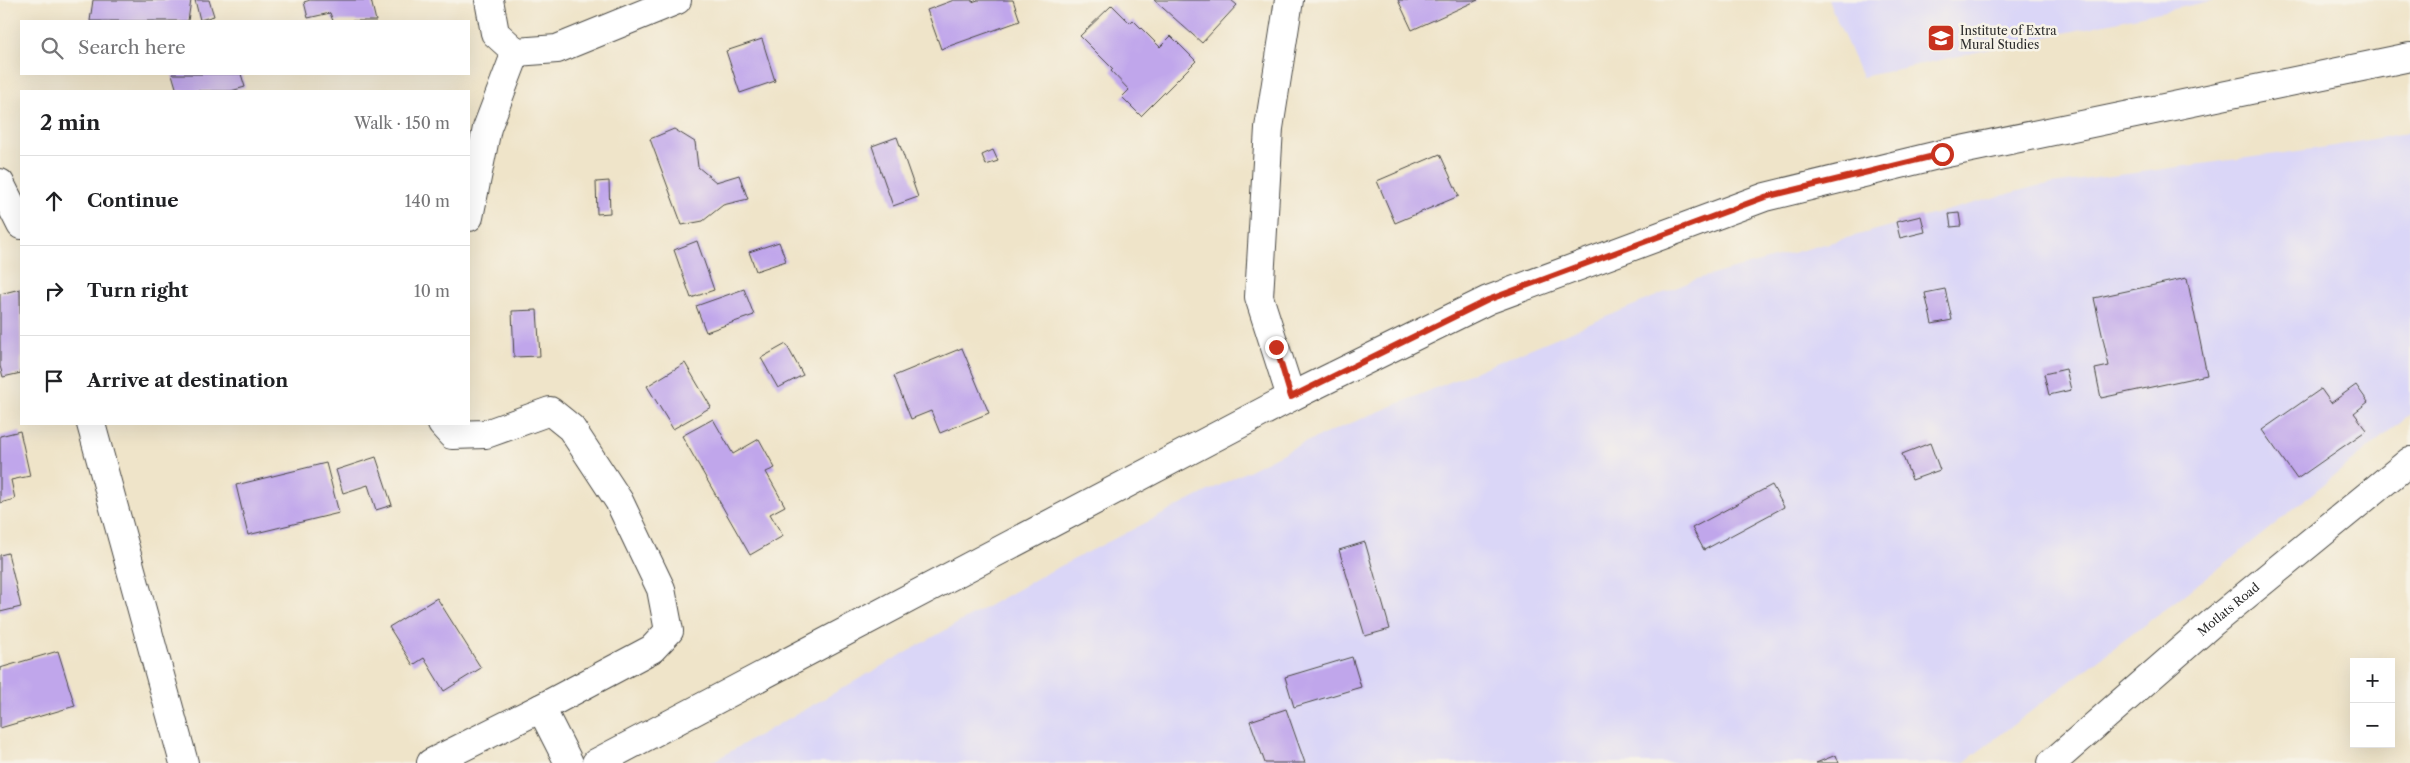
<!DOCTYPE html>
<html lang="en">
<head>
<meta charset="utf-8">
<style>
  :root { --surface:#fff; --page:#f2f2f2; --text:#202124; --muted:#757577; --line:#e0e0e0 }
  body { margin:0; font-family:"Libre Caslon Text",serif; background:var(--page); color:var(--text) }
  .controls { position:absolute; right:15px; bottom:15px; display:grid; overflow:hidden; border-radius:0px; box-shadow:0 5px 20px #0002 }
  .controls button { width:45px; height:45px; display:grid; place-items:center; padding:0; border:0; border-bottom:1px solid var(--line); background:var(--surface); color:var(--text); font:25px sans-serif }
  .stop { position:absolute; width:15px; height:15px; margin:-11px; border:4px solid #c8321e; border-radius:50%; background:#fff }
  .stop.end { background:#c8321e; border-color:#fff; box-shadow:0 1px 5px #0008 }
  .list { margin:0; padding:0; list-style:none }
  h2 { display:flex; justify-content:space-between; align-items:center; height:65px; margin:0; padding:0 20px; font-size:21px }
  h2 small { font-size:16px; font-weight:400; color:var(--muted) }
  .list li { display:grid; grid-template-columns:32px 1fr auto; gap:15px; align-items:center; box-sizing:border-box; height:90px; padding:0 20px; border-top:1px solid var(--line) }
  .list b { display:block; font-size:19px; white-space:nowrap }
  .list em { font-size:16px; font-style:normal; color:var(--muted) }
  .icon { flex:none; width:28px; height:28px; fill:none; stroke:currentColor; stroke-width:2; stroke-linecap:round; stroke-linejoin:round }
  .map { position:relative; flex:none; width:2410px; height:763px; overflow:hidden }
  .search { position:absolute; background:var(--surface); box-shadow:0 5px 20px #0002; left:20px; top:20px; width:450px; height:55px; display:flex; align-items:center; gap:12px; box-sizing:border-box; padding:0 18px; border-radius:0px; color:var(--muted); font-size:19px }
  .panel { position:absolute; background:var(--surface); box-shadow:0 5px 20px #0002; left:20px; top:90px; width:450px; height:335px; border-radius:0px }
  .map>svg:first-child { display:block }
  .built { fill:#dad6f7 }
  .building { fill:#c0a6eb }
  .lines { fill:none; stroke-linecap:round; stroke-linejoin:round }
  .minor-casing { stroke:#484743; stroke-width:30 }
  .major-casing { stroke:#484743; stroke-width:30 }
  .minor { stroke:#fff; stroke-width:28 }
  .major { stroke:#fff; stroke-width:28 }
  .route { stroke:#c8321e; stroke-width:6 }
  .labels { text-anchor:middle; stroke-width:5; stroke-linejoin:round; paint-order:stroke }
  .poi-label { font-size:12px; fill:#2b2b2b; stroke:#f7f3e8; text-anchor:start }
  .street-label { font-size:12px; fill:#2b2b2b; stroke:#f7f3e8 }
</style>
</head>
<body>
<div class="map">
<svg width="2410" height="763" viewBox="0 0 2410 763">
  <rect width="100%" height="100%" fill="#f7f3e8"/>
  <filter id="ink" filterUnits="userSpaceOnUse"><feTurbulence type="fractalNoise" baseFrequency=".02" numOctaves="2"/><feDisplacementMap in="SourceGraphic" scale="10" xChannelSelector="R" yChannelSelector="G"/><feConvolveMatrix kernelMatrix="1 2 1 2 8 2 1 2 1" color-interpolation-filters="sRGB"/></filter>
  <filter id="wash" filterUnits="userSpaceOnUse"><feTurbulence type="fractalNoise" baseFrequency=".0096" numOctaves="4" result="noise"/><feDisplacementMap in="SourceGraphic" scale="20" xChannelSelector="R" yChannelSelector="G"/><feGaussianBlur stdDeviation="1.12" result="paint"/><feColorMatrix in="noise" values="0 0 0 0 0 0 0 0 0 0 0 0 0 0 0 0 0 1.4 0 .05"/><feComposite in="paint" operator="in"/></filter>
  <g filter="url(#wash)">
    <rect width="100%" height="100%" fill="#efe4c9"/>
    <!-- built -->
    <g class="built">
      <polygon points="1828,0 2215,0 1862,77"/>
      <polygon points="2410,132 2410,414 2249,545 1963,763 710,763 1043,575 1301,444 1697,279 2037,186 2335,146"/>
    </g>
    <g id="blocks">
      <!-- building -->
      <g class="building">
        <polygon points="93,0 191,0 188,21 90,21"/>
        <polygon points="195,0 209,0 214,16 200,20"/>
        <polygon points="310,0 371,0 376,21 333,21 330,13 308,18 304,2"/>
        <polygon points="954,0 972,0 972,2 978,0 1013,0 1020,21 941,49 927,10"/>
        <polygon points="1154,0 1231,0 1237,5 1202,43"/>
        <polygon points="1398,0 1478,0 1412,30"/>
        <polygon points="1112,5 1130,23 1133,20 1160,47 1171,36 1196,61 1141,116 1122,97 1129,90 1111,71 1113,69 1080,36"/>
        <polygon points="762,39 775,81 740,93 726,51"/>
        <polygon points="172,74 241,74 245,87 231,91 177,91"/>
        <polygon points="674,129 695,142 698,167 716,182 739,175 748,199 723,205 703,221 682,225 650,139"/>
        <polygon points="897,137 918,197 893,206 872,146"/>
        <polygon points="993,150 998,161 986,165 982,155"/>
        <polygon points="1440,154 1459,196 1395,223 1377,181"/>
        <polygon points="609,181 610,213 597,214 596,182"/>
        <polygon points="1959,213 1961,226 1951,227 1949,214"/>
        <polygon points="1921,216 1925,232 1900,238 1896,222"/>
        <polygon points="697,241 714,290 691,298 674,250"/>
        <polygon points="779,242 786,261 756,271 749,252"/>
        <polygon points="2187,278 2207,375 2101,398 2095,369 2109,366 2094,298"/>
        <polygon points="20,289 21,373 3,377 0,366 0,294"/>
        <polygon points="744,289 754,315 706,332 696,306"/>
        <polygon points="1945,289 1952,320 1932,324 1925,293"/>
        <polygon points="537,310 540,356 514,357 512,311"/>
        <polygon points="786,344 803,375 778,388 761,358"/>
        <polygon points="962,348 989,413 940,433 931,411 911,419 894,376"/>
        <polygon points="685,363 711,407 673,429 647,386"/>
        <polygon points="2066,369 2071,390 2049,395 2044,374"/>
        <polygon points="2356,385 2368,402 2354,413 2367,430 2297,479 2262,430 2321,389 2331,403"/>
        <polygon points="713,419 733,454 759,439 775,468 766,472 785,506 770,514 783,536 750,555 682,436"/>
        <polygon points="20,431 30,476 11,480 15,499 0,503 0,436"/>
        <polygon points="1930,443 1940,470 1912,480 1902,454"/>
        <polygon points="376,457 392,505 376,510 368,485 343,493 336,470"/>
        <polygon points="326,463 339,513 248,535 236,485"/>
        <polygon points="1772,485 1784,507 1704,550 1692,528"/>
        <polygon points="1365,542 1390,629 1365,636 1339,550"/>
        <polygon points="8,553 21,607 0,612 0,555"/>
        <polygon points="437,598 481,668 444,691 424,658 413,665 389,627"/>
        <polygon points="58,651 75,706 0,728 0,668"/>
        <polygon points="1352,657 1361,687 1294,707 1285,677"/>
        <polygon points="1286,709 1305,763 1265,763 1250,721"/>
        <polygon points="1836,755 1839,763 1816,763"/>
      </g>
    </g>
  </g>
  <g filter="url(#ink)">
    <use href="#blocks" fill-opacity="0" stroke="#484743" stroke-width="1"/>
    <g class="lines">
      <!-- minor casing -->
      <g class="minor-casing">
        <g id="minor">
          <polyline points="489,0 495,33 516,52 557,49 677,0"/>
          <polyline points="1289,0 1269,128 1259,297 1291,397"/>
          <polyline points="0,183 21,225"/>
          <polyline points="469,217 487,128 516,52"/>
          <polyline points="91,424 184,763"/>
          <polyline points="442,424 452,435 486,434 550,411 571,428 619,501 661,589 669,631 652,649 541,708 569,763"/>
          <polyline points="431,763 541,708"/>
          <path id="s1" d="M2052,763L2212,623L2410,461"/>
        </g>
      </g>
      <!-- major casing -->
      <g class="major-casing">
        <polyline id="major" points="596,763 1291,397 1488,300 1765,197 1942,154 2410,57"/>
      </g>
      <!-- minor -->
      <use href="#minor" class="minor"/>
      <!-- major -->
      <use href="#major" class="major"/>
    </g>
  </g>
  <g class="lines" filter="url(#ink)">
    <!-- route -->
    <polyline class="route" points="1276,347 1291,397 1488,300 1765,197 1942,154"/>
  </g>
  <!-- icons -->
  <defs>
    <g id="university-square" transform="scale(1.4375)"><rect x="-9" y="-9" width="18" height="18" rx="4" fill="#c8321e" stroke="#f7f3e8"/><path d="M0-5L7-2L0 1L-7-2ZM-4 1L0 2.5L4 1V4Q0 6-4 4Z" fill="#fff"/></g>
  </defs>
  <g fill-rule="evenodd">
    <use href="#university-square" x="1941" y="38"/>
  </g>
  <g class="labels">
    <!-- poi labels -->
    <g class="poi-label">
      <text x="1960" y="35">Institute of Extra<tspan x="1960" dy="14">Mural Studies</tspan></text>
    </g>
    <!-- street labels -->
    <g class="street-label">
      <text dy="4" stroke="none"><textPath href="#s1" startOffset="234">Motlats Road</textPath></text>
    </g>
  </g>
</svg>
<div class="controls">
<button>+</button>
<button>−</button>
</div>
<div class="stop" style="left:1942px;top:154px"></div>
<div class="stop end" style="left:1276px;top:347px"></div>
<div class="search"><svg class="icon" aria-label="search" viewBox="0 0 24 24"><circle cx="10" cy="10" r="6"/><path d="M15 15l6 6"/></svg>Search here</div>
<section class="panel">
<h2>2 min<small>Walk · 150 m</small></h2>
<ul class="list">
<li><svg class="icon" aria-label="ahead" viewBox="0 0 24 24"><path d="M12 20V5M6 11l6-6 6 6"/></svg><div><b>Continue</b></div><em>140 m</em></li>
<li><svg class="icon" aria-label="right" viewBox="0 0 24 24"><path d="M7 20v-9h11M14 6l5 5-5 5"/></svg><div><b>Turn right</b></div><em>10 m</em></li>
<li><svg class="icon" aria-label="arrive" viewBox="0 0 24 24"><path d="M6 21V4h12l-3 4 3 4H6"/></svg><div><b>Arrive at destination</b></div></li>
</ul>
</section>
</div>
</body>
</html>
